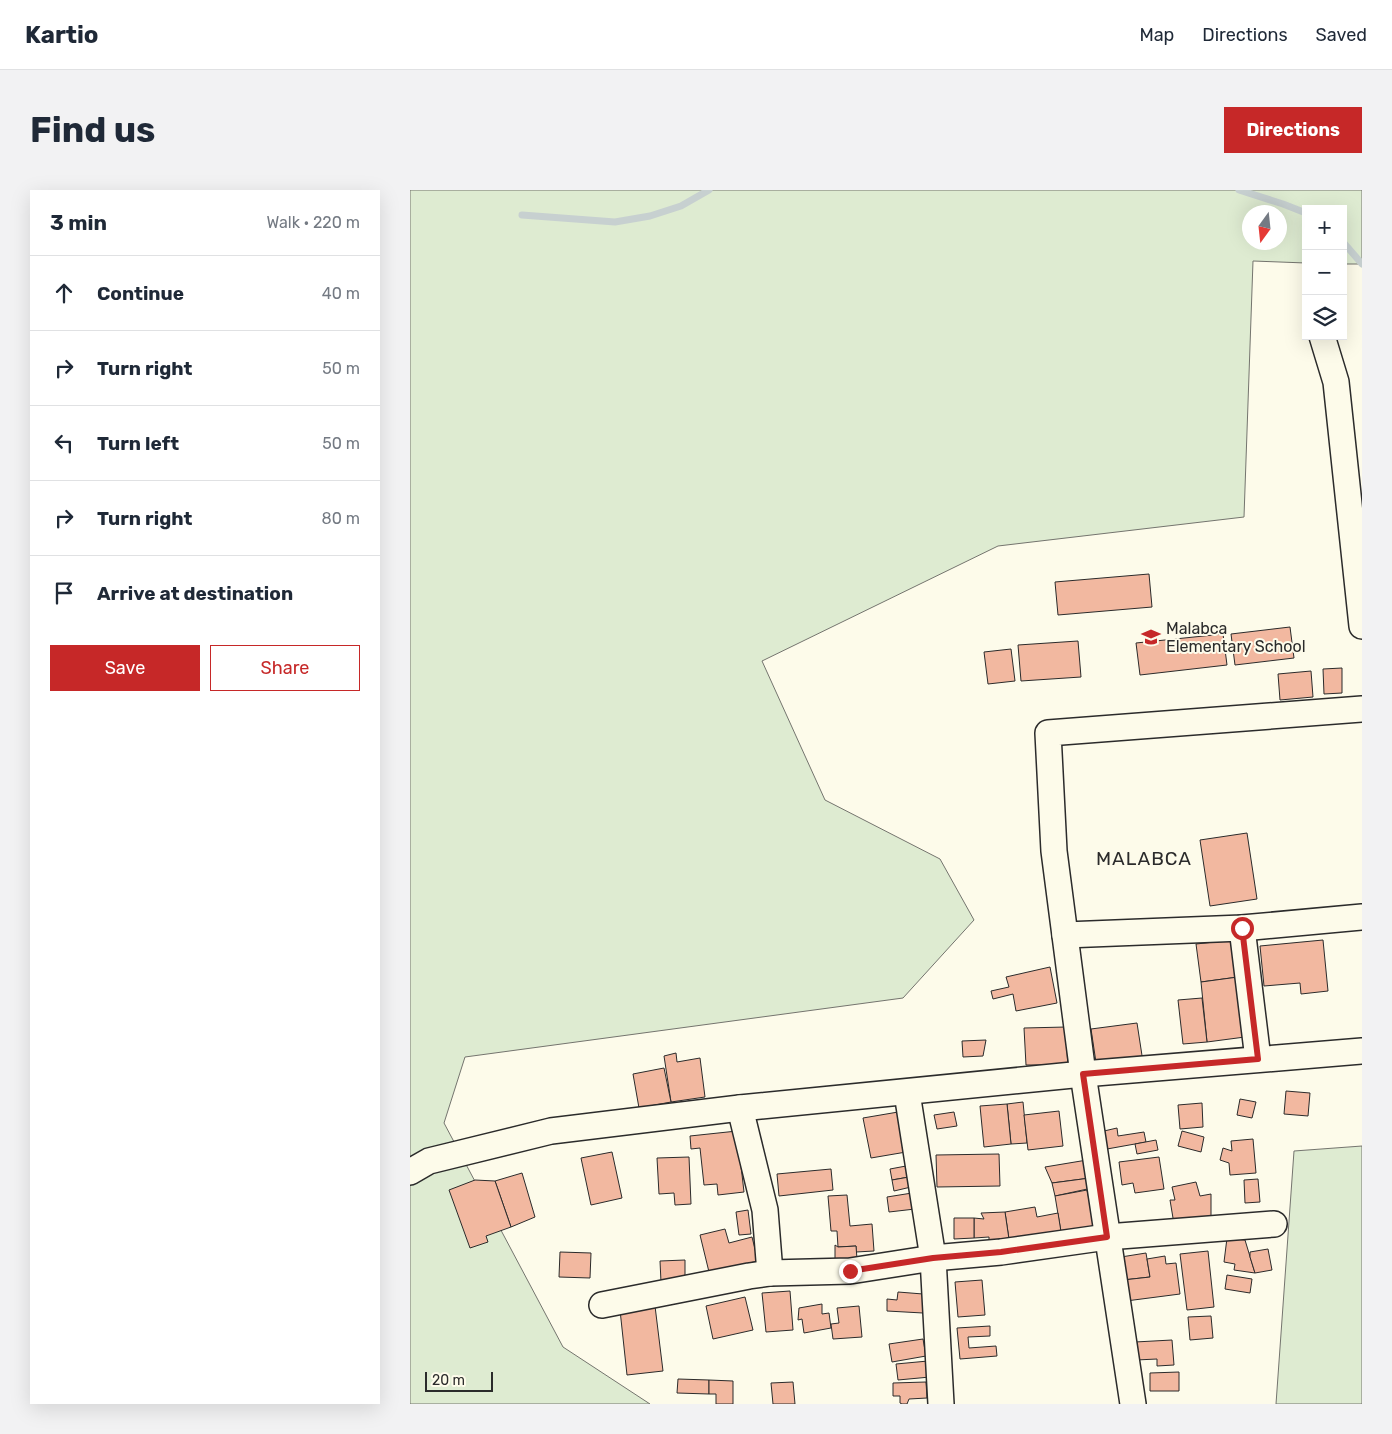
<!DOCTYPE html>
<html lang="en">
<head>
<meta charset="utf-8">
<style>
  :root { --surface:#fff; --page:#f2f2f3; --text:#1f2937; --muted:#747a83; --line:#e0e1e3; --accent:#c62828 }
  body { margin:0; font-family:Rubik,sans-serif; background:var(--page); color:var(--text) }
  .controls { position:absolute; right:15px; top:15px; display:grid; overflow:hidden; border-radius:0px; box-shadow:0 5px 20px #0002 }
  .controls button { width:45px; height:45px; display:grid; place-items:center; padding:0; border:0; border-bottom:1px solid var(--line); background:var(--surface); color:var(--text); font:25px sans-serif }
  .compass { position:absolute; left:832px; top:15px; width:45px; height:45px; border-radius:50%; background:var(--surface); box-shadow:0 5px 20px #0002; rotate:195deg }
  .scale { position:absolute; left:15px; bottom:12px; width:68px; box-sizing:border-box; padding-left:5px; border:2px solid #2b2b2b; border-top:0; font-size:14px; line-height:18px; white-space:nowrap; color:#2b2b2b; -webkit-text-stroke:4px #fdfbea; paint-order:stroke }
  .stop { position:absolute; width:15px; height:15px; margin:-11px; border:4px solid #c62828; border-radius:50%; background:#fff }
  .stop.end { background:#c62828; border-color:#fff; box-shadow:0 1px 5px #0008 }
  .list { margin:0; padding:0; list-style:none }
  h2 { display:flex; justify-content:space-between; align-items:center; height:65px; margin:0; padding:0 20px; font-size:21px }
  h2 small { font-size:16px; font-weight:400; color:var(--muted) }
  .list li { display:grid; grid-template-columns:32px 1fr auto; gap:15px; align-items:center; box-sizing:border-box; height:75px; padding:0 20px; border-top:1px solid var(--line) }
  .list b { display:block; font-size:19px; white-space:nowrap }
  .list em { font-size:16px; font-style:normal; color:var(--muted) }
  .actions { display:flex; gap:10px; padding:15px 20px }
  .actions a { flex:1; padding:11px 0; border:1px solid var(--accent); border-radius:0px; text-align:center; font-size:18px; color:var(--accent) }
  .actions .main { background:var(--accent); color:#fff }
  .icon { flex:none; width:28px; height:28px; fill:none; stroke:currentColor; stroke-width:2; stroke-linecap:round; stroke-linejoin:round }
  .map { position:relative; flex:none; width:952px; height:1214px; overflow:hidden; border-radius:0px }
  header { display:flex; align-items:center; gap:30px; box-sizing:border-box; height:70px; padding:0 25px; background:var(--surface); border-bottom:1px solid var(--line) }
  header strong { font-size:24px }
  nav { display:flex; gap:28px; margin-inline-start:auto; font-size:18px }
  .intro { display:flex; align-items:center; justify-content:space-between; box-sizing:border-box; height:120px; padding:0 30px }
  h1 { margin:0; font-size:35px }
  .button { padding:12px 22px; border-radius:0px; background:var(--accent); color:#fff; font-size:18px; font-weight:700 }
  main { display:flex; gap:30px; padding:0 30px }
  aside { flex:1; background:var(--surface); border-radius:0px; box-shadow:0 5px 20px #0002 }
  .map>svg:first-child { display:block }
  .green { fill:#deebd1; stroke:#74746e; fill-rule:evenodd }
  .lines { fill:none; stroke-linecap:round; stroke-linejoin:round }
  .stream { stroke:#c7d0d0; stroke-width:7 }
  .building { fill:#f2b8a0; stroke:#2b2b2b }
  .minor-casing { stroke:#2b2b2b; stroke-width:28 }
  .minor { stroke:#fdfbea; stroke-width:25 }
  .route { stroke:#c62828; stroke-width:6 }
  .labels { text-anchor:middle; stroke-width:4; stroke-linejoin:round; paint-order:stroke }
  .poi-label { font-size:16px; fill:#2b2b2b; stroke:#fdfbea; text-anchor:start }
  .quarter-label { font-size:19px; letter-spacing:1px; fill:#2b2b2b; stroke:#fdfbea }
</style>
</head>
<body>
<header>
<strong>Kartio</strong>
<nav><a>Map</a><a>Directions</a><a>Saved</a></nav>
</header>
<div class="intro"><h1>Find us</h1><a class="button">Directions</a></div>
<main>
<aside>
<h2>3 min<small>Walk · 220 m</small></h2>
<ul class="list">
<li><svg class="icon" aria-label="ahead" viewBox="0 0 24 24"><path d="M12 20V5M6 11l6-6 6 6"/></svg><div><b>Continue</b></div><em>40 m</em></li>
<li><svg class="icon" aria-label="right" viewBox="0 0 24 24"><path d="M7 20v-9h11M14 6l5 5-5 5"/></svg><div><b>Turn right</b></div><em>50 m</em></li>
<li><svg class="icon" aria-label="left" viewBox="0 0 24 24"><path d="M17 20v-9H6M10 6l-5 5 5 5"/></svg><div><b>Turn left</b></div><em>50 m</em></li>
<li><svg class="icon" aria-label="right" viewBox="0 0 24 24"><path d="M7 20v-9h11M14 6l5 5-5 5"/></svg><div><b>Turn right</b></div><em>80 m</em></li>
<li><svg class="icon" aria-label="arrive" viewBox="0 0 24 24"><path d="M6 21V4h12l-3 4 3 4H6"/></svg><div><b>Arrive at destination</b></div></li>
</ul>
<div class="actions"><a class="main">Save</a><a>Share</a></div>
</aside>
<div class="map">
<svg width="952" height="1214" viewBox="0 0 952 1214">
  <rect width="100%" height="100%" fill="#fdfbea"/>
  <!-- green -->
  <g class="green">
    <path d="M0,0H952V74H933V19H896V73L843,71L834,327L588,356L352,471L415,610L530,669L564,730L493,808L55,867L34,933L153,1157L240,1214H0ZM839,22H869V52H839Z"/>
    <polygon points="952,956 952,1214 866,1214 884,961"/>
  </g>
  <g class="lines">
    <!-- stream -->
    <g class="stream">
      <polyline points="829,0 873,14 896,23"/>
      <polyline points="112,25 205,32 240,26 271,16 299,0"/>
      <polyline points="933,52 952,74"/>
    </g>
  </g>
  <!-- building -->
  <g class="building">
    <polygon points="739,384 742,417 648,425 645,392"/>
    <polygon points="880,437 884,468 825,475 821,444"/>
    <polygon points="813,444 817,475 730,485 726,453"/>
    <polygon points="668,451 671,487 611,491 608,455"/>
    <polygon points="601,459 605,491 578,494 574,462"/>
    <polygon points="932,478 932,503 914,504 913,479"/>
    <polygon points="901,481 903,507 870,510 868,484"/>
    <polygon points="837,643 847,709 800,716 790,650"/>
    <polygon points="823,750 828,787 791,792 786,754"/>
    <polygon points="913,750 918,801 891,804 890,793 854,796 850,756"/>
    <polygon points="640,777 647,813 606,821 603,804 583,809 581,801 599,797 596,787"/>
    <polygon points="828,787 835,847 797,852 791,792"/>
    <polygon points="792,808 797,852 773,854 768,810"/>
    <polygon points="727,833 733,872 687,879 681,839"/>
    <polygon points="656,837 658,880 639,881 638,875 616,875 614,838"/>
    <polygon points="576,850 573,866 553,867 552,851"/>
    <polygon points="266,863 267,872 290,868 295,907 261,912 254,866"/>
    <polygon points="254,878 261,912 229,918 223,884"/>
    <polygon points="876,901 900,903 898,926 874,924"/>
    <polygon points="830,909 846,912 842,928 827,925"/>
    <polygon points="613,912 617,953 601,954 597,914"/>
    <polygon points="792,913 793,937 770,939 768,915"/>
    <polygon points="597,914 601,954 574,957 570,916"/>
    <polygon points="494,921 502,961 461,968 453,928"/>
    <polygon points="649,921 653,956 618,960 614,925"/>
    <polygon points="544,922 547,936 527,939 524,925"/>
    <polygon points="707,938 708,946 734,942 736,952 697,959 694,941"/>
    <polygon points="327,941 334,1002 308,1005 307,994 294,995 290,958 281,959 280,946"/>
    <polygon points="772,941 794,947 791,962 768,956"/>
    <polygon points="843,949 846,983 820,985 819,973 810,970 813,958 822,961 821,951"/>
    <polygon points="746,950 748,960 727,964 725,954"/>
    <polygon points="202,962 212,1008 181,1015 171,968"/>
    <polygon points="589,964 590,996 527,997 526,965"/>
    <polygon points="279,967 281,1014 265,1015 264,1003 249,1004 247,968"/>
    <polygon points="749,967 754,999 725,1003 723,993 712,995 709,972"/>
    <polygon points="677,970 680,988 642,993 635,977"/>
    <polygon points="496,976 499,987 482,990 480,979"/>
    <polygon points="421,979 423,1000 369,1006 367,984"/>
    <polygon points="112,983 125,1027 101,1037 85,991"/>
    <polygon points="499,987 501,997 484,1001 482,990"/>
    <polygon points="680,988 682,998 645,1006 642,993"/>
    <polygon points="848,989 850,1012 835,1013 834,990"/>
    <polygon points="65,990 85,991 101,1037 76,1046 78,1052 60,1058 39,1000"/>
    <polygon points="786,992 790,1006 801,1004 801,1028 764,1034 760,1010 765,1010 762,997"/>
    <polygon points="677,1000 680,1014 688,1013 693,1042 652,1048 645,1006"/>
    <polygon points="502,1003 505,1019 479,1022 477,1007"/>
    <polygon points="437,1005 440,1036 462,1034 464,1061 446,1062 446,1056 428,1057 427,1041 421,1041 418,1006"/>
    <polygon points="625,1017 627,1027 648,1023 652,1048 600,1056 595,1022"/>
    <polygon points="338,1020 341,1044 329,1045 326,1022"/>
    <polygon points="595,1022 600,1056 579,1057 579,1047 564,1048 564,1028 574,1029 571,1023"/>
    <polygon points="544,1028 564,1028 564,1048 544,1049"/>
    <polygon points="315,1039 319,1053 342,1047 348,1071 299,1082 290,1045"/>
    <polygon points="817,1048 835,1050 845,1083 824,1080 825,1074 814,1072"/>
    <polygon points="425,1055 428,1057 446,1056 447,1069 425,1070"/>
    <polygon points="858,1059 862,1080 845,1083 840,1067 840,1062"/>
    <polygon points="798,1061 804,1117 777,1120 770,1064"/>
    <polygon points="150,1062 181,1063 180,1088 149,1087"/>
    <polygon points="736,1063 740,1087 713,1090 711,1067"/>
    <polygon points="755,1066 756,1074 766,1073 770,1104 716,1111 713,1090 740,1087 737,1069"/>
    <polygon points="275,1070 275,1092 251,1092 250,1071"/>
    <polygon points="817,1085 842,1089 840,1103 815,1099"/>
    <polygon points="572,1090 575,1125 548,1127 545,1092"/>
    <polygon points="380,1101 383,1140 356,1142 352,1103"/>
    <polygon points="488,1102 513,1104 513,1123 477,1121 477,1109 487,1110"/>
    <polygon points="335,1107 343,1140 303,1149 296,1116"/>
    <polygon points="412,1114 412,1124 419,1123 421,1138 394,1143 392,1129 388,1130 389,1118"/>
    <polygon points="245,1116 253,1181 217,1185 210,1120"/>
    <polygon points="449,1116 452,1147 423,1149 421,1134 429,1133 427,1118"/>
    <polygon points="801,1126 803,1148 780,1150 778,1127"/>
    <polygon points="580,1136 580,1146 558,1147 559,1158 586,1156 587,1166 550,1169 547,1138"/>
    <polygon points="513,1149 516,1166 482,1172 479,1154"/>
    <polygon points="762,1150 764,1175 747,1176 747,1169 726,1170 725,1152"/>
    <polygon points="518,1171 520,1187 488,1190 486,1174"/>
    <polygon points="769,1182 769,1201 740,1201 740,1183"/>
    <polygon points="268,1189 299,1190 299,1204 267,1203"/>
    <polygon points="299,1190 323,1191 323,1214 306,1214 306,1204 299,1204"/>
    <polygon points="383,1192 385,1214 363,1214 361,1193"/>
    <polygon points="516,1192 517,1208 499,1209 497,1214 492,1214 490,1213 490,1206 483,1206 483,1193"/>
  </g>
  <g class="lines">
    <!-- minor casing -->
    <g class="minor-casing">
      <g id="minor">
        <polyline points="912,146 926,192 952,436"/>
        <polyline points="832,738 848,869"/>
        <polyline points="655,745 832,738 952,727"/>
        <polyline points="497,903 523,1068 531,1214"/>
        <polyline points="330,918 355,1020 360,1083"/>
        <polyline points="0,982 19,971 141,941 330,918 673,884 952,861"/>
        <polyline points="192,1115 339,1086 360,1083 440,1081 523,1068 591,1062 697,1047 864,1034"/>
        <polyline points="723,1214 673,884 644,661 638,543 952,519"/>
      </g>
    </g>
    <!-- minor -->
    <use href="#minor" class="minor"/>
  </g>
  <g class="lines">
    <!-- route -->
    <polyline class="route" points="440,1081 523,1068 591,1062 697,1047 673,884 848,869 832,738"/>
  </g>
  <!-- icons -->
  <defs>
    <g id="school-bare" transform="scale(1.5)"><path d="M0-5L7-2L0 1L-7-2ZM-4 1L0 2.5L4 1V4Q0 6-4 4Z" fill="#c62828" stroke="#fdfbea" stroke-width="2.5" paint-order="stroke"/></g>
  </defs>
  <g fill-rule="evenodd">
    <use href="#school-bare" x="741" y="447"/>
  </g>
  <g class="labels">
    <!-- poi labels -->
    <g class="poi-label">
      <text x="756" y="444">Malabca<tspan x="756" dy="18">Elementary School</tspan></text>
    </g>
    <!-- quarter labels -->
    <g class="quarter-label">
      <text x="734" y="675">MALABCA</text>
    </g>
  </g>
</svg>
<div class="controls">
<button>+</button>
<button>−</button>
<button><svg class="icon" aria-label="layers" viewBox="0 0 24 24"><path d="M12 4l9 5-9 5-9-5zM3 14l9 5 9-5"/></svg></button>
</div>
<svg class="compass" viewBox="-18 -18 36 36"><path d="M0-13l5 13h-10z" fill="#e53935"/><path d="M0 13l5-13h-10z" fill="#747a83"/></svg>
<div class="scale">20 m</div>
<div class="stop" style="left:832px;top:738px"></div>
<div class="stop end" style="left:440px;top:1081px"></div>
</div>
</main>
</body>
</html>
